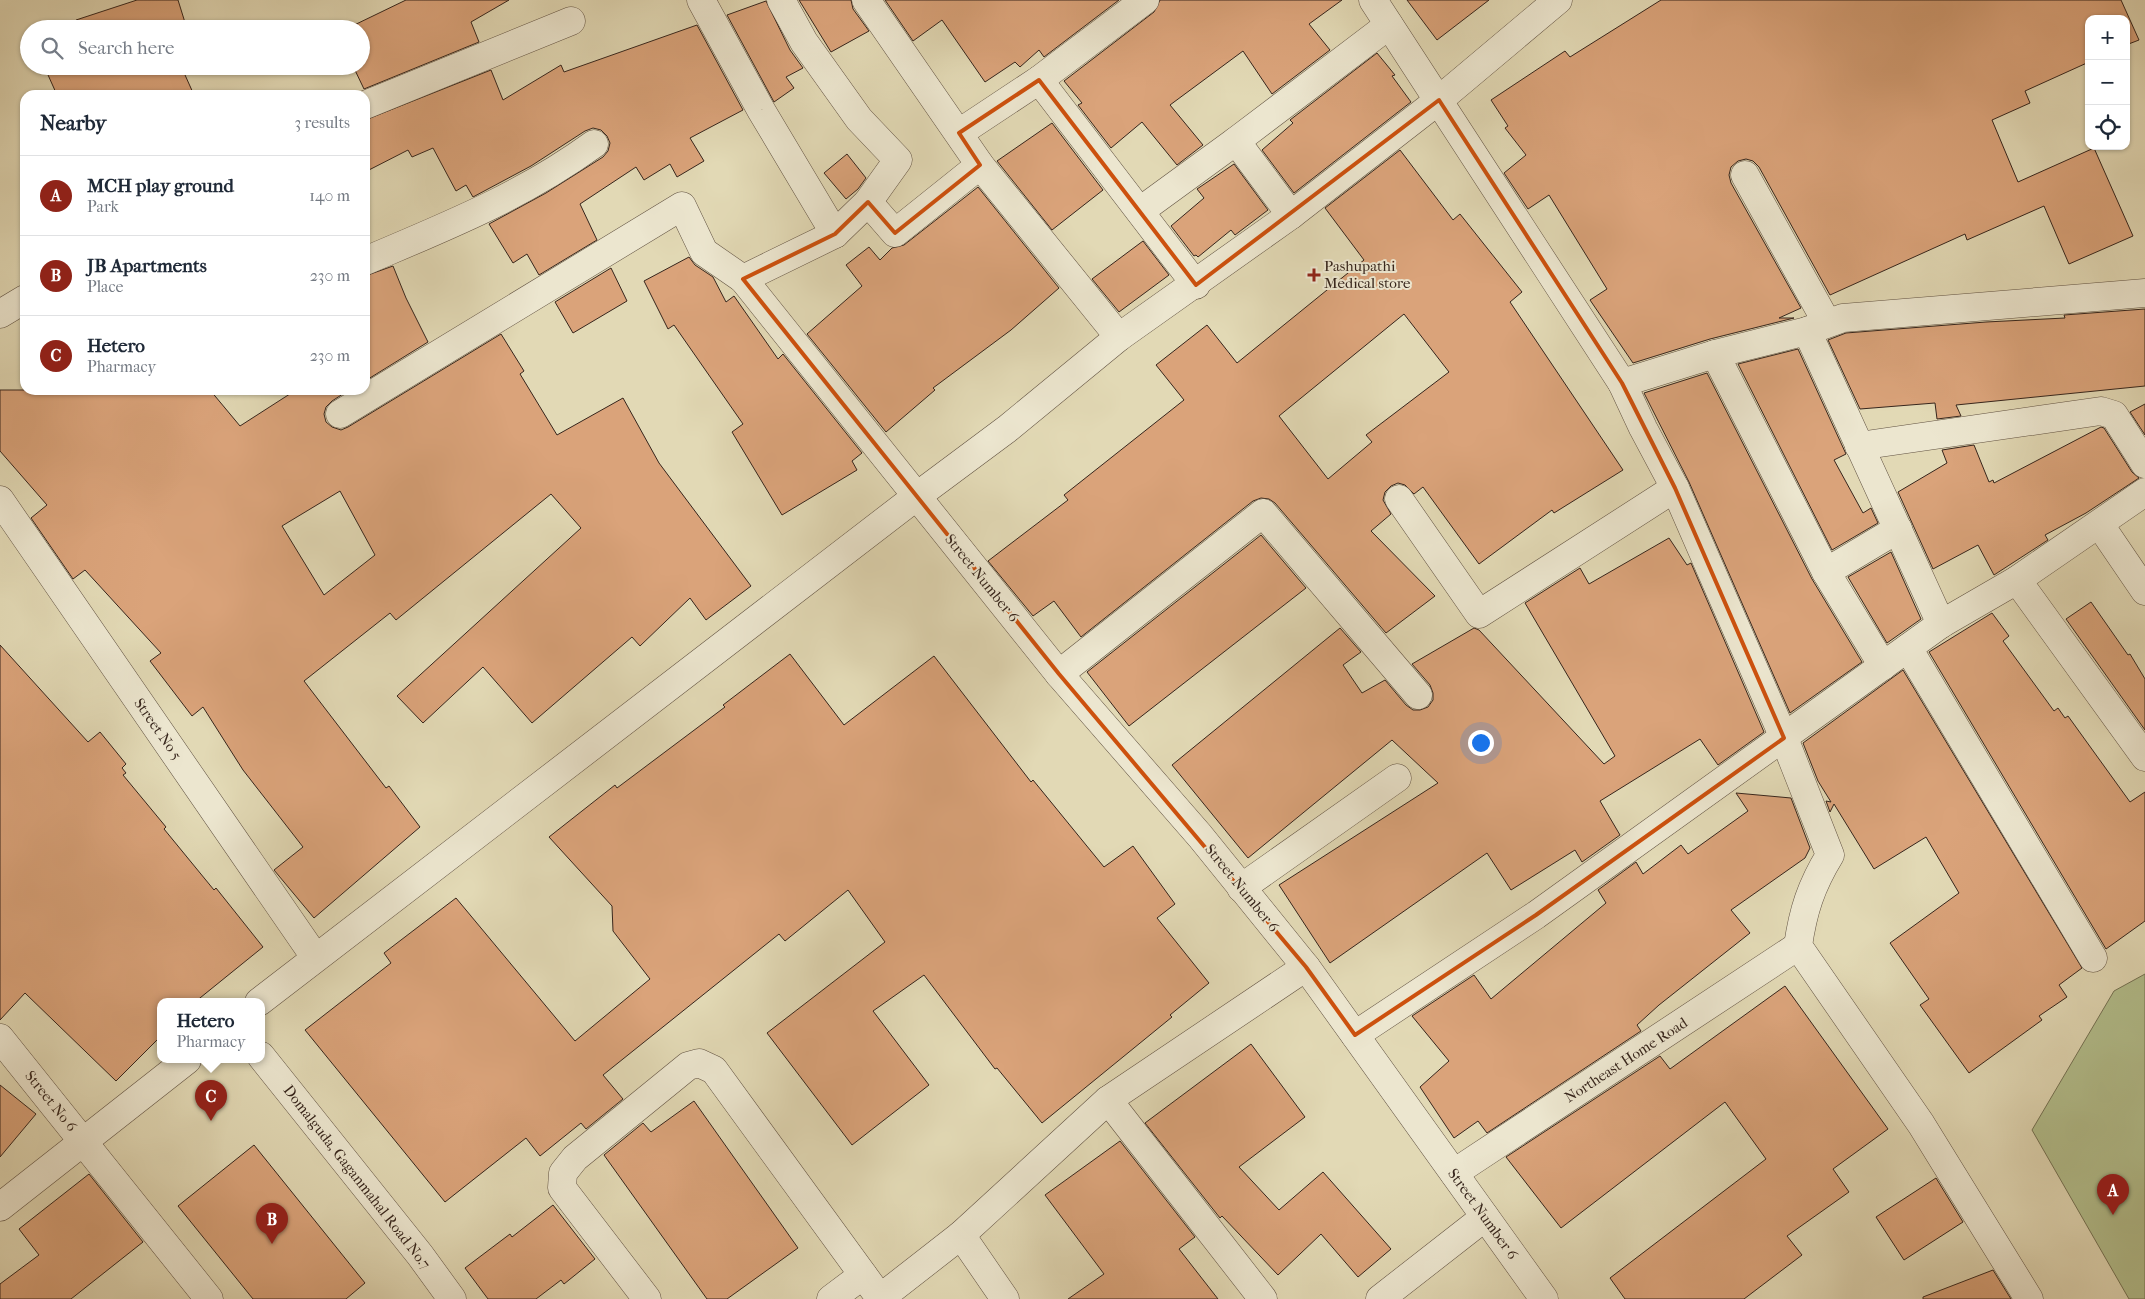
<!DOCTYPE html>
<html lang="en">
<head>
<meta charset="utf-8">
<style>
  :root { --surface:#fff; --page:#f2f2f3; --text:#1f2937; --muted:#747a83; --line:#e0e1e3; --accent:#8f2418 }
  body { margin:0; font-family:"IM FELL French Canon",serif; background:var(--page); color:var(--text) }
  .controls { position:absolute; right:15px; top:15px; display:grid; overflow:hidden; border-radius:10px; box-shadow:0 1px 4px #0004 }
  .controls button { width:45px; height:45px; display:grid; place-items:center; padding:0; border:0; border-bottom:1px solid var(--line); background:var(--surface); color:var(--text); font:25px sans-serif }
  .you { position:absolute; left:1480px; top:742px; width:18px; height:18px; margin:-12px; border:4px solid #fff; border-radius:50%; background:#1a73e8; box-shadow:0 0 0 8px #1a73e833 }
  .badge { display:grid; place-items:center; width:32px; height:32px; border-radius:50%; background:var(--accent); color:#fff; font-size:16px; font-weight:700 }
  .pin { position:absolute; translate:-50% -41px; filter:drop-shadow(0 1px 2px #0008) }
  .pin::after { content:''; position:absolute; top:26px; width:18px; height:15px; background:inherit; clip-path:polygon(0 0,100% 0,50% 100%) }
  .popup { position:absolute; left:157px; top:998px; width:108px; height:65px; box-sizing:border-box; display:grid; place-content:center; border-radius:10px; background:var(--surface); filter:drop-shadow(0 1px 4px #0005); font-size:16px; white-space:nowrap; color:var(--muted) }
  .popup b { font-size:19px; color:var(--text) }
  .popup::after { content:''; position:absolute; left:50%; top:100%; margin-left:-10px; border:10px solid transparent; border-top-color:var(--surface) }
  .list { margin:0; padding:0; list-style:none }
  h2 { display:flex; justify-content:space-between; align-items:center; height:65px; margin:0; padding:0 20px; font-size:21px }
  h2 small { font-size:16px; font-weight:400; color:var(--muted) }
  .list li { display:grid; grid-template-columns:32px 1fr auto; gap:15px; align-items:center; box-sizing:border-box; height:80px; padding:0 20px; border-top:1px solid var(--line) }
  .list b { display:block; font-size:19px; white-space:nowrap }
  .list p { margin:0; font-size:16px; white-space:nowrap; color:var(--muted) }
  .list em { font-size:16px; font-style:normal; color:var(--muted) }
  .icon { flex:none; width:28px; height:28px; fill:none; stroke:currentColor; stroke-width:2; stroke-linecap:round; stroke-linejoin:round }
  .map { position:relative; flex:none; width:2145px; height:1299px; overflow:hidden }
  .search { position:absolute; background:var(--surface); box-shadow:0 1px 4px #0004; left:20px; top:20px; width:350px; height:55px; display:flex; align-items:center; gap:12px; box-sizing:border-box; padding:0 18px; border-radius:28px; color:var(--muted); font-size:19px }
  .panel { position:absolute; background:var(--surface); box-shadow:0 1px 4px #0004; left:20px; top:90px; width:350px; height:305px; border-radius:15px }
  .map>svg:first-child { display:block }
  .green { fill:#b3bf8d; stroke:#747254 }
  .building { fill:#daa37a; stroke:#36251c; fill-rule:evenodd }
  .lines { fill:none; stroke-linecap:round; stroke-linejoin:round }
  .street-casing { stroke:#615242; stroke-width:29 }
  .street { stroke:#ece6cf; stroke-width:28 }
  .marked { fill:none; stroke:#cd510e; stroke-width:4; stroke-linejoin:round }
  .poi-dot { fill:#8f2418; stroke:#ece6cf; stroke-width:2 }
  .labels { text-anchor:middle; stroke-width:4; stroke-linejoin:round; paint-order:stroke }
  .poi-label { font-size:15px; fill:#36251c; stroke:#ece6cf; text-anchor:start }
  .street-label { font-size:15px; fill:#36251c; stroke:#ece6cf }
</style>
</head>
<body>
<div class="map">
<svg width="2145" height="1299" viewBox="0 0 2145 1299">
  <rect width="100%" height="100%" fill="#e2d9b5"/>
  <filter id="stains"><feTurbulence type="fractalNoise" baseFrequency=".004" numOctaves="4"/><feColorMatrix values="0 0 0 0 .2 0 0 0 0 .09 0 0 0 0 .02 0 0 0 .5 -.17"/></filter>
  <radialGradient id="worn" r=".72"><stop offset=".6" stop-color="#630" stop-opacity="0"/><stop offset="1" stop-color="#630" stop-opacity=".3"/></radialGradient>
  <!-- green -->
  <polygon class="green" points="2145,974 2145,1299 2129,1299 2032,1130 2114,991"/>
  <!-- building -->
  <g class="building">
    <polygon points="137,0 178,0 187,29 72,29 79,26 76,20"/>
    <polygon points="406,0 509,0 471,22 479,42 364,89 353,66 361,66 361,29 346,29"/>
    <polygon points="799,0 851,0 853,9 869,31 831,52"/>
    <polygon points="885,0 1119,0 1044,57 1039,50 1020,67 1015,62 985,82 942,20 913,41"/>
    <polygon points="1160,0 1342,0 1309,24 1330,50 1272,94 1243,51 1170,105 1203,145 1177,165 1142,122 1111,148 1078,105 1082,103 1064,81 1154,12"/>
    <polygon points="1407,0 1489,0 1437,40"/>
    <polygon points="1661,0 2121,0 2139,40 2126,45 2126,19 2089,19 2089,62 2025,91 2030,103 1992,120 2018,182 2094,148 2133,236 2069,264 2044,206 1967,240 1965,234 1830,295 1759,167 1753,161 1746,159 1738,161 1731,167 1729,175 1731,183 1801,308 1779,318 1794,318 1710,339 1633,363 1590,300 1607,289 1549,195 1528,209 1504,173 1526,155 1505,128 1508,126 1491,100 1565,51 1570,57"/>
    <polygon points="766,1 790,50 803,68 786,77 794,88 774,102 727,15"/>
    <polygon points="697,25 743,110 690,138 704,161 677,177 670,164 644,180 636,167 580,204 597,240 539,275 527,254 513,263 489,224 546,193 603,157 608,151 610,143 607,136 601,130 593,128 585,131 531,166 473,197 466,185 456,191 433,148 412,157 408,150 365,172 365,120 491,70 503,100 561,65 564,72"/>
    <polygon points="1377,53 1395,75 1392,76 1411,102 1294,193 1262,150 1293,123 1290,120"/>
    <polygon points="44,66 181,66 194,95 57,95"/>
    <polygon points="1052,123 1103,190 1052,230 997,161"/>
    <path d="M1400,150L1453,220L1460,214L1522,292L1510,302L1623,470L1554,513L1552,510L1479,564L1423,487L1414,494L1405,485L1398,483L1391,486L1385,492L1383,500L1391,514L1371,531L1435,596L1386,633L1275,503L1269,499L1261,498L1253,501L1081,637L1054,601L1033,616L988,561L1068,500L1064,495L1184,400L1156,365L1207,325L1237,363L1364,260L1325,208ZM1404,314L1449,372L1366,435L1372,442L1328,479L1279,416Z"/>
    <polygon points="847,154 866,178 858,189 846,199 824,173"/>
    <polygon points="1234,164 1268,210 1235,235 1231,230 1198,257 1196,255 1194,256 1171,226 1204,198 1197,189"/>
    <polygon points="978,187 1059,288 1011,330 933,388 935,390 886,432 807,334 862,286 846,265 869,247 880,260 892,248 904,245"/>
    <polygon points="1143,241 1169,275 1119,312 1092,279"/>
    <polygon points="689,257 695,265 713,277 726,302 734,296 778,359 783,354 862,453 852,461 857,470 782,515 732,432 743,424 674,325 668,329 644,281"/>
    <polygon points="393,266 406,298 428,342 365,381 365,276"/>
    <polygon points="611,268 627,301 573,333 555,302"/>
    <polygon points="2145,309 2145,386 1956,405 1961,416 1937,419 1935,403 1860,409 1828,340 1846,333 1986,322 2065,318 2064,315"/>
    <path d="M501,334L524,371L520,374L557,435L623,398L659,463L751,586L706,620L690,598L640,646L632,637L532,723L483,667L423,723L397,696L581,528L551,494L396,620L390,613L304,681L386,788L389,786L420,827L314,918L274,870L303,847L243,770L203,707L192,716L150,661L161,653L85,570L73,579L31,518L47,505L0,451V390H210L240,426L296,390H349L332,401L326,407L324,414L326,422L332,427L341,430L348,427ZM340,491L375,555L324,595L282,526Z"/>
    <polygon points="1798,349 1846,454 1834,460 1863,513 1871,508 1878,523 1832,550 1738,364"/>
    <polygon points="1707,373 1812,579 1862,662 1790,713 1689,482 1644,393"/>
    <polygon points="2145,404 2145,435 2130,412"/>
    <polygon points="2101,427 2104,428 2132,472 2139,478 2086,513 2045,535 2048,540 1994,575 1978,545 1933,569 1898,492 1947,463 1942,450 1974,445 1989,482 1993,480 1994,483"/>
    <polygon points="1261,535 1306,588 1129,726 1087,672"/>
    <polygon points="1669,538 1687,565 1691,563 1764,732 1718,765 1700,739 1600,801 1620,835 1582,862 1575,850 1511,890 1487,853 1330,963 1279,885 1438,783 1392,740 1248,858 1172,765 1340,628 1361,652 1343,665 1362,693 1385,680 1406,705 1413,710 1420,710 1428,707 1433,700 1433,693 1430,685 1412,664 1474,628 1479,630 1604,764 1615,756 1525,603 1580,568 1589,584"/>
    <polygon points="1891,552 1921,619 1887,643 1848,577"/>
    <polygon points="2091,602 2128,655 2130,654 2145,679 2145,730 2066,619"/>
    <polygon points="1992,613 2009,636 2003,641 2054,711 2058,708 2065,718 2068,716 2130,802 2145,792 2145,921 2106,949 1929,652"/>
    <polygon points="0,645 88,742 100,732 126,764 122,768 126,773 123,775 166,827 164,829 214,890 216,888 263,947 195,1002 161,1002 161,1036 116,1081 25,993 0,1020"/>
    <polygon points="790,654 844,725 934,656 1031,782 1033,780 1104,867 1133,846 1175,904 1157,918 1209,983 1170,1015 1172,1017 1042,1123 997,1068 995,1069 924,975 873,1011 929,1085 852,1145 767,1033 885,942 848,890 785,941 779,934 603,1075 623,1099 586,1129 581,1123 540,1156 526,1138 445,1202 305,1030 391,963 384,953 456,898 575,1041 650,979 613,931 612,906 549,837 615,785 617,788 725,707 723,705"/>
    <polygon points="1903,670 2082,968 2059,985 2067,997 2039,1016 2042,1020 1969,1073 1920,1005 1929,999 1890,943 1959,893 1926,837 1874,869 1834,804 1830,812 1826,801 1831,802 1818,781 1803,743"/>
    <polygon points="1736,793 1791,798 1810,848 1805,858 1731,910 1750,933 1659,1005 1637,1025 1641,1031 1487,1133 1478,1121 1454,1138 1420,1087 1449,1061 1412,1016 1474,975 1491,999 1606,903 1598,890 1636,862 1643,874 1681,845 1688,854 1748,811"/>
    <polygon points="1785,986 1888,1129 1833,1169 1849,1192 1787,1236 1802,1255 1744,1299 1625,1299 1610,1278 1766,1159 1725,1102 1561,1228 1506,1157 1660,1056 1670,1069"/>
    <polygon points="1251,1044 1305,1117 1239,1167 1279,1210 1323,1172 1391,1249 1358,1277 1321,1234 1278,1275 1222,1216 1220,1218 1145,1123"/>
    <polygon points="0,1085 36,1114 0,1157"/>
    <polygon points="694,1101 798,1248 727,1299 707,1299 604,1155 643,1123 651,1132"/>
    <polygon points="1120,1141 1195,1237 1179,1249 1218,1299 1068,1299 1104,1274 1045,1195"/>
    <polygon points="254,1145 365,1283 346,1299 253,1299 178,1206"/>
    <polygon points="89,1174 143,1242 71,1299 0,1299 0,1284 39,1255 19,1229"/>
    <polygon points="1936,1178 1963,1222 1904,1260 1876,1217"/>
    <polygon points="553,1205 595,1259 564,1284 561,1280 536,1299 488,1299 465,1268 510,1234 512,1237"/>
    <polygon points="1993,1270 2011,1299 1923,1299 1923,1297"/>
  </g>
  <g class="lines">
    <!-- street casing -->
    <g class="street-casing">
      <g id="street">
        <polyline points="701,0 761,110 835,234"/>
        <polyline points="781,0 804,42 859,119 898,160 868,202"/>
        <polyline points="866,0 980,165 1119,337"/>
        <path d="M1373,0L1622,383L1643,428L1675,488L1784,738L1830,855C1811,886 1803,911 1798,946L1921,1124L2029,1299"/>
        <polyline points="1039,80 1145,0"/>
        <polyline points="365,105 571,21"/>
        <polyline points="959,133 1039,80 1196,285"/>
        <polyline points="1236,141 1389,25"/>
        <polyline points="1745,175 1827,323"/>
        <polyline points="1140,211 1236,141 1291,215"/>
        <path d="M365,261C447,226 521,197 594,144"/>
        <polyline points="743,279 835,234 868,202 895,233 980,165"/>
        <polyline points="0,314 25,299"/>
        <polyline points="1807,331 1941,624"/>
        <polyline points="1715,354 1826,572 1883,666"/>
        <polyline points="1622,383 1715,354 1807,331 1843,318 2145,293"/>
        <polyline points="340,414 682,206 704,252 743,279 1059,674 1200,836 1306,967 1544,1299"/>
        <polyline points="1859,446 2101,411 2114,415 2145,464"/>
        <polyline points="1399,499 1479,614 1675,488"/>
        <polyline points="0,500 315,957"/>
        <polyline points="2100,525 2145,591"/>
        <polyline points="1826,572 1898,529"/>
        <polyline points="2017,580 2145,757"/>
        <polyline points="1908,648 2093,958"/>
        <polyline points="1059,674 1263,513 1418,695"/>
        <polyline points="1241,888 1397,778"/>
        <polyline points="259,1002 917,496 1007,429 1119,337 1291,215 1439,100 1558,0"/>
        <polyline points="1355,1035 1536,915 1941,624 2017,580 2145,492"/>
        <polyline points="0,1038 209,1299"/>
        <polyline points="261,1056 420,1255 452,1299"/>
        <polyline points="1108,1100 1263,1299"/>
        <polyline points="1454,1173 1798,946"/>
        <polyline points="0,1207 187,1060"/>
        <polyline points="961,1235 1005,1299"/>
        <polyline points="647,1299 562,1188 563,1173 575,1158 688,1066 699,1063 714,1070 880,1298"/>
        <polyline points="831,1299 863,1275"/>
        <polyline points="879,1299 961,1235 1108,1100 1306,967"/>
        <polyline points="1380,1299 1485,1217"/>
      </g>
    </g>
    <!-- street -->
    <use href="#street" class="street"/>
  </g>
  <!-- marked area -->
  <path class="marked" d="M1039,80L1196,285L1439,100L1622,383L1675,488L1784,738L1536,915L1355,1035L1306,967L1059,674L743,279L835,234L868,202L895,233L980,165L959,133Z"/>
  <!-- markers -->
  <path class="poi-dot" d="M1311.5 267.5h5v5h5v5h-5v5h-5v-5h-5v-5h5z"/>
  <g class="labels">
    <!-- poi labels -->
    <g class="poi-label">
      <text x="1324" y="271">Pashupathi<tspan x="1324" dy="17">Medical store</tspan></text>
    </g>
    <!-- street labels -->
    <g class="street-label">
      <text transform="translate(982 578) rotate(51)" y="5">Street Number 6</text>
      <text transform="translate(158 729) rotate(55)" y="5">Street No 5</text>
      <text transform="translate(1242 888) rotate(51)" y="5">Street Number 6</text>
      <text transform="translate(1626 1060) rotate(-33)" y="5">Northeast Home Road</text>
      <text transform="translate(51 1101) rotate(51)" y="5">Street No 6</text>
      <text transform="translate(357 1177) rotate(52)" y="5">Domalguda, Gaganmahal Road No.7</text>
      <text transform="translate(1483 1214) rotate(54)" y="5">Street Number 6</text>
    </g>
  </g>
  <rect width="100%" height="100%" filter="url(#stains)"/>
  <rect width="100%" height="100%" fill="url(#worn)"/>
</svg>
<div class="controls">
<button>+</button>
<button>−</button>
<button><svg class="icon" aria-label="locate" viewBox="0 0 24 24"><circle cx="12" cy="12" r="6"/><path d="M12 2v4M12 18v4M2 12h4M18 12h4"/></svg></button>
</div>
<div class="you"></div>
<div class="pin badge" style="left:2113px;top:1215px">A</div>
<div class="pin badge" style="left:272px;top:1244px">B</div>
<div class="pin badge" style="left:211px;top:1121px">C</div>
<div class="popup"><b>Hetero</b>Pharmacy</div>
<div class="search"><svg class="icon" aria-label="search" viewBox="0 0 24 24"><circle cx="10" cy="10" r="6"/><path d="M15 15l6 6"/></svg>Search here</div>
<section class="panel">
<h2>Nearby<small>3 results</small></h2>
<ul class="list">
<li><span class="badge">A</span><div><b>MCH play ground</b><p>Park</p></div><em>140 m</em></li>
<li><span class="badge">B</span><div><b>JB Apartments</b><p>Place</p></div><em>230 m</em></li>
<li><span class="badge">C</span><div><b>Hetero</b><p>Pharmacy</p></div><em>230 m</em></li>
</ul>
</section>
</div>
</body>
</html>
